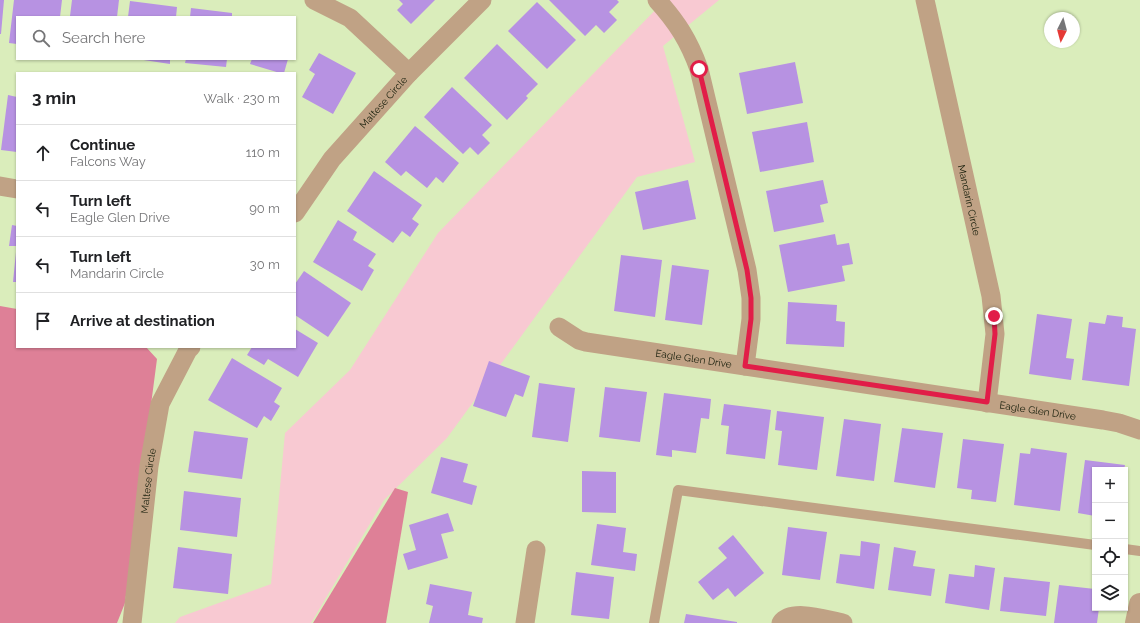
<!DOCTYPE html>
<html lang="en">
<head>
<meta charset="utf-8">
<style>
  :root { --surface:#fff; --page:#f6f6f6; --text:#202124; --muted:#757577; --line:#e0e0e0 }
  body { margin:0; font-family:Raleway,sans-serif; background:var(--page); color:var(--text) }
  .controls { position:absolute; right:12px; bottom:12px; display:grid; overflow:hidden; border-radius:0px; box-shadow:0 1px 3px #0004 }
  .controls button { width:36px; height:36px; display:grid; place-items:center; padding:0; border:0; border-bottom:1px solid var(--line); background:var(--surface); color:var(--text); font:20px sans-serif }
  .compass { position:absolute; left:1044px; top:12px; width:36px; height:36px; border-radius:50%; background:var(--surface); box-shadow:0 1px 3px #0004; rotate:186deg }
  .stop { position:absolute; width:12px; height:12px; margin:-9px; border:3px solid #e11d48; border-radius:50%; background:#fff }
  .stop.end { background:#e11d48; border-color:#fff; box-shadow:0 1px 4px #0008 }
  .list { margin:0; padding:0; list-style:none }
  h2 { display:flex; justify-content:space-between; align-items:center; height:52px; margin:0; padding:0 16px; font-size:17px }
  h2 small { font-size:13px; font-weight:400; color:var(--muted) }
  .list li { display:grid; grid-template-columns:26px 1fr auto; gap:12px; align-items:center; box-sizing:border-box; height:56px; padding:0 16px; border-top:1px solid var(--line) }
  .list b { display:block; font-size:15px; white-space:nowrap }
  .list p { margin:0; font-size:13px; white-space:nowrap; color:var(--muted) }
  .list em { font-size:13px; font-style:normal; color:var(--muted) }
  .icon { flex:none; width:22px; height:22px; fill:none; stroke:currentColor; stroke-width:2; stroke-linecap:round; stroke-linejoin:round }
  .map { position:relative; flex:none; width:1140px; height:623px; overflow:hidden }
  .search { position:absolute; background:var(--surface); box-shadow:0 1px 3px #0004; left:16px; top:16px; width:280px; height:44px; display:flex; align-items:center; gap:10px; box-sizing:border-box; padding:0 14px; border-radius:0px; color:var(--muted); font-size:15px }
  .panel { position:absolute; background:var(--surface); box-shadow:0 1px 3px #0004; left:16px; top:72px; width:280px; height:276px; border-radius:0px }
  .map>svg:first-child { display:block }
  .green { fill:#f8c9d2 }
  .forest { fill:#de8097 }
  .building { fill:#b792e2 }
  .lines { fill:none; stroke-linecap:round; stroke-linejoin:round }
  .service { stroke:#c0a285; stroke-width:10 }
  .minor { stroke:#c0a285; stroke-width:19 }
  .tertiary { stroke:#c0a285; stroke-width:22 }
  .route { stroke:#e11d48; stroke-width:5 }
  .labels { text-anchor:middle; stroke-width:4; stroke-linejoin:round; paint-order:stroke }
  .street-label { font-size:10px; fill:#171e0b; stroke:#daedbb }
</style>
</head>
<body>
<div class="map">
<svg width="1140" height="623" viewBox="0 0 1140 623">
  <rect width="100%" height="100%" fill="#daedbb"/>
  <!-- green -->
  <polygon class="green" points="665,0 719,0 663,46 695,162 637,177 447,438 384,500 311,623 175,623 180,617 271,584 285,433 350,370 438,233"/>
  <!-- forest -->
  <g class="forest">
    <polygon points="0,306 17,309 17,347 146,347 157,359 125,603 117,623 0,623"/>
    <polygon points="395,488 408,492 386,623 313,623"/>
  </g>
  <!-- building -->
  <g class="building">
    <polygon points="0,0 4,0 1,34 0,34"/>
    <polygon points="14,0 62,0 60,17 17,17 17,44 9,43"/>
    <polygon points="72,0 119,0 117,17 70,16"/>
    <polygon points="399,0 435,0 411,24 397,10 403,4"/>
    <polygon points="549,0 617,0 619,2 609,12 617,20 604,33 596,25 585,36"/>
    <polygon points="130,1 177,7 176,17 128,17"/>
    <polygon points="537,2 576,40 547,69 508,31"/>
    <polygon points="191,8 232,13 232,17 190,17"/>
    <polygon points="497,44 538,84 526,96 528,98 507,120 464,78"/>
    <polygon points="319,53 356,73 333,114 302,97 315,74 309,70"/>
    <polygon points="137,59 170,59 170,64"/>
    <polygon points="186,59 227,59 226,67 185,63"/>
    <polygon points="252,59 288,59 284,73 280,73 250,64"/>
    <polygon points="795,62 803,103 747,114 739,73"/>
    <polygon points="452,87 492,125 482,135 490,143 478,155 470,147 463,154 424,117"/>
    <polygon points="8,95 17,97 17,152 1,150"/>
    <polygon points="807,122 814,162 760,172 752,132"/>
    <polygon points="415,126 459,163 443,183 436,177 427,188 406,171 401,176 385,162"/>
    <polygon points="374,171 422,205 412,219 419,224 410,237 402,231 393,243 347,211"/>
    <polygon points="688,180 696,219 643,230 635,192"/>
    <polygon points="823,180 828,203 820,205 824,222 774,232 766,191"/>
    <polygon points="338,220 357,232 353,240 376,254 368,266 374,270 362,291 313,262"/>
    <polygon points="12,225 17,226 17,246 9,246"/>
    <polygon points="835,234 837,245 849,243 853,264 842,266 845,281 788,292 779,245"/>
    <polygon points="16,252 17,252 17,282 13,282"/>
    <polygon points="621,255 662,260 655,317 614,311"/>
    <polygon points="672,265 709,270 702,325 665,320"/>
    <polygon points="304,271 351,303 328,337 295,315 295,284"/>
    <polygon points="788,302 837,305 836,321 845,322 844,347 786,344"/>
    <polygon points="1037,314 1072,319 1066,358 1074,359 1071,380 1029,374"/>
    <polygon points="1107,315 1123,317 1122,327 1136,329 1129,386 1082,380 1089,322 1105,324"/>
    <polygon points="295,329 318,343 298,377 268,359 264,365 247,355 252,347 295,347"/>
    <polygon points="232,358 282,388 274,402 280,406 271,421 264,416 257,428 208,400"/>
    <polygon points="489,361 530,376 523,397 515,394 506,417 473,406"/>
    <polygon points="539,383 575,388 568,442 532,437"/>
    <polygon points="605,387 647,392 640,442 599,437"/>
    <polygon points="664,393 711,399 709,419 701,418 696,453 672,450 672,457 656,455"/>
    <polygon points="724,404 771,410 765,459 726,454 729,426 721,425"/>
    <polygon points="777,411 824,417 817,470 778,465 782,431 775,430"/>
    <polygon points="844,419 881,424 874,481 836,476"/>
    <polygon points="902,428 943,433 935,488 894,482"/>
    <polygon points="194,431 248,438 242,479 188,472"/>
    <polygon points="963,439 1004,444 996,502 971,499 972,490 957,488"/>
    <polygon points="1031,448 1067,453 1060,511 1014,505 1020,453 1030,454"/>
    <polygon points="441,457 468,464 463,482 477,486 472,505 431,493"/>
    <polygon points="1085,460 1125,465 1124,470 1095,470 1095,516 1078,513"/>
    <polygon points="582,471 616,472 616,513 582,512"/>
    <polygon points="184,491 241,498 237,537 180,530"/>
    <polygon points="448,513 454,531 441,534 448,558 408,570 403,554 416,550 409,525"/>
    <polygon points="597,524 626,528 623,552 637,554 635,571 591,565"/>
    <polygon points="788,527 827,532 820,580 782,575"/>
    <polygon points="733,535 764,573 735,597 728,588 713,600 698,582 727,558 718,548"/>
    <polygon points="861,541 880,544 874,589 836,583 840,554 860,556"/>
    <polygon points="178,547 232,554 228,594 173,588"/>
    <polygon points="894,547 916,551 913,566 935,569 931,596 888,590"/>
    <polygon points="975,565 995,568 989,610 945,603 949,574 974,577"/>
    <polygon points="576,572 614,577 609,619 571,615"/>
    <polygon points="1004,577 1050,582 1046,616 1000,611"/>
    <polygon points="430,584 472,592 468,615 483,618 482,623 429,623 433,606 426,604"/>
    <polygon points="1059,585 1095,589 1095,608 1099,608 1097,623 1054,623"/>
    <polygon points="686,614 737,622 737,623 684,623"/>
  </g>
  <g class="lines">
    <!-- service -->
    <g class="service">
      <polyline points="1125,549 1140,551"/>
      <polyline points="654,623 678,490 1095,545"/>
    </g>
    <!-- minor -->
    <g class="minor">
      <polyline points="314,0 350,18 409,73"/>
      <path d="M657,0C677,22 689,41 699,69L747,270L751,298V319L745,366"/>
      <path id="s1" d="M925,0L991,296L995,334L987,403"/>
      <polyline points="0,186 17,189"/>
      <path id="s2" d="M295,213L332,159L409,73L482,0"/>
      <path id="s3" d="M559,327L579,340L586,342L1103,420L1119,423L1140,430"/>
      <path id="s4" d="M132,623L149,466L160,404L188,350L191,347"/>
      <polyline points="525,623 536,550"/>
      <path d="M781,623C792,608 826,620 843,623"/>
    </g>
    <!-- tertiary -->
    <polyline class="tertiary" points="1136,623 1140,604"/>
  </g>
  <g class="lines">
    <!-- route -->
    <polyline class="route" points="699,69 747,270 751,298 751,319 745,366 987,402 995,334 994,316"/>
  </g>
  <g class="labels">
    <!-- street labels -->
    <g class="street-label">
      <text dy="4" stroke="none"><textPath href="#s2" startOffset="142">Maltese Circle</textPath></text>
      <text dy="4" stroke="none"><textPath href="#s1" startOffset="205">Mandarin Circle</textPath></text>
      <text dy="4" stroke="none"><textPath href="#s3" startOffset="140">Eagle Glen Drive</textPath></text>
      <text dy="4" stroke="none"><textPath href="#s3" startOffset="488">Eagle Glen Drive</textPath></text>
      <text dy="4" stroke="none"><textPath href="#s4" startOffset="143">Maltese Circle</textPath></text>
    </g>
  </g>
</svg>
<div class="controls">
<button>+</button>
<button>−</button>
<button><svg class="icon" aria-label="locate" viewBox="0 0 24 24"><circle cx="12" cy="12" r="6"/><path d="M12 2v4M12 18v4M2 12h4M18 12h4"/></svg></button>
<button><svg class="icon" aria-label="layers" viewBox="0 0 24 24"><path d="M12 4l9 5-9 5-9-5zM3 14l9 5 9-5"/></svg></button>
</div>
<svg class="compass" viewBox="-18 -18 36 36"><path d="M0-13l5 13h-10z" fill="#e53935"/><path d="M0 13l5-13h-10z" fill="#757577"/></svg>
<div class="stop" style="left:699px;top:69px"></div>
<div class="stop end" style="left:994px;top:316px"></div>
<div class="search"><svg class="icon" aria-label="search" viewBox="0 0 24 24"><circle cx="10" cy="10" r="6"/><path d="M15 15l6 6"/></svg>Search here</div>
<section class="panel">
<h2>3 min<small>Walk · 230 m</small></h2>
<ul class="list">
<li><svg class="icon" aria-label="ahead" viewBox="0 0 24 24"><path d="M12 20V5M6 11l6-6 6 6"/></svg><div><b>Continue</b><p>Falcons Way</p></div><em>110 m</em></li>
<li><svg class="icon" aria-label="left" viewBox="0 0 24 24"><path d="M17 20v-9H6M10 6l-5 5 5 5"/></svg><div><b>Turn left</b><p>Eagle Glen Drive</p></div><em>90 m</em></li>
<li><svg class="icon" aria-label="left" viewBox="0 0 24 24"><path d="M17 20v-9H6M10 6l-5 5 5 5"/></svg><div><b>Turn left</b><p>Mandarin Circle</p></div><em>30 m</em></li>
<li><svg class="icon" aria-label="arrive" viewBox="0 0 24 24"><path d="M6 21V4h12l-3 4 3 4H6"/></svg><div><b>Arrive at destination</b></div></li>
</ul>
</section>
</div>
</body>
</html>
